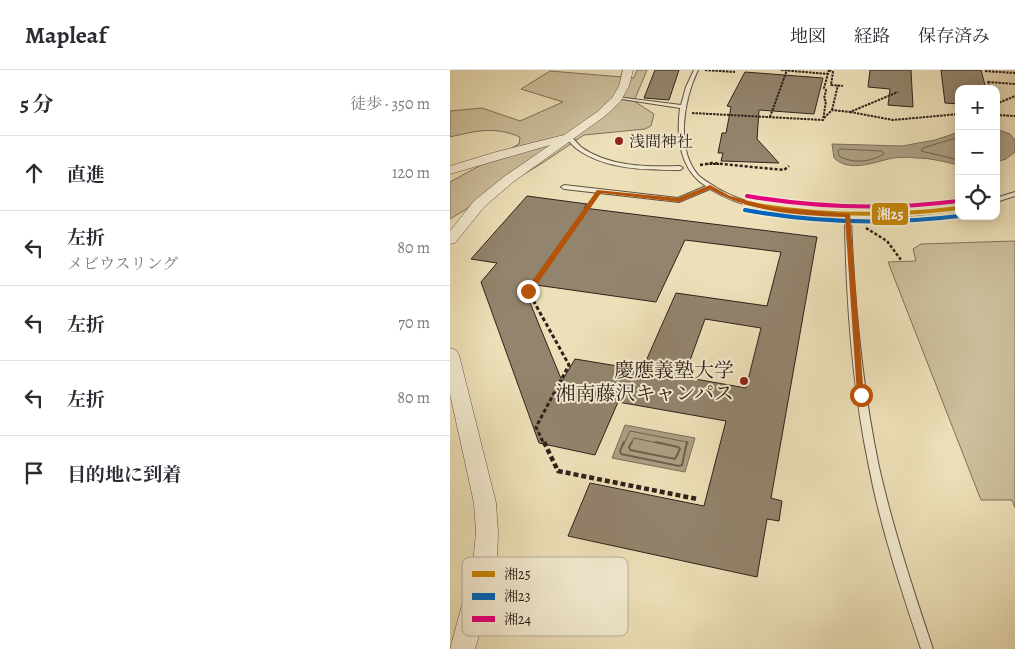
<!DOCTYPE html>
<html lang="ja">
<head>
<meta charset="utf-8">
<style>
  :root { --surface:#fff; --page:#f2f2f3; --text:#2b2b33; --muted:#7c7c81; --line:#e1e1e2 }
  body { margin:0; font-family:Alegreya,"Noto Serif JP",serif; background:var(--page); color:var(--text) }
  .controls { position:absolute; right:15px; top:15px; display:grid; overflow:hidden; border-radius:10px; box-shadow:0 2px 12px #0003 }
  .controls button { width:45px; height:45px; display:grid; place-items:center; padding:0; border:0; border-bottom:1px solid var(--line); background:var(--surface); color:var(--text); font:25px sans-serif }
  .stop { position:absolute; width:15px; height:15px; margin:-11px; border:4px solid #b45309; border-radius:50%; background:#fff }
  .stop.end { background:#b45309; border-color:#fff; box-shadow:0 1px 5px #0008 }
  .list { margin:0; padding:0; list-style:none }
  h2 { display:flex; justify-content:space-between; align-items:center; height:65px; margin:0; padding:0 20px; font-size:21px }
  h2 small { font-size:16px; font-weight:400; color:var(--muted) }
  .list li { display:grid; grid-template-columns:32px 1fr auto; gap:15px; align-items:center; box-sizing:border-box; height:75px; padding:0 20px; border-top:1px solid var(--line) }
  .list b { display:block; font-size:19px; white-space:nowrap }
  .list p { margin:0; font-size:16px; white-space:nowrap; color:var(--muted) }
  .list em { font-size:16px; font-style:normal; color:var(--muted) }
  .icon { flex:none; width:28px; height:28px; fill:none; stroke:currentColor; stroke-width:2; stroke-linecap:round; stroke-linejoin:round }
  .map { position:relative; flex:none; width:565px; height:579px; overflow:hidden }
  header { display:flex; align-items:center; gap:30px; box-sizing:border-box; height:70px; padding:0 25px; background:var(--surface); border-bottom:1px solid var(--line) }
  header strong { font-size:24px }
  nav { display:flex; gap:28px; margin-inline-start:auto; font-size:18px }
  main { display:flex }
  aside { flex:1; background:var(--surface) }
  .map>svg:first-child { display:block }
  .green { fill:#cdc09d; stroke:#7e705c }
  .water { fill:#ac9f83; stroke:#7a6d5a }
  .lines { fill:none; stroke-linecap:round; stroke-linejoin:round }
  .shore-far1 { stroke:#6e6050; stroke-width:1 }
  .shore { stroke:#6e6050; stroke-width:2 }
  .building { fill:#92846d; stroke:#2f211c; fill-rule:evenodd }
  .lane-casing { stroke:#5e5143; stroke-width:2 }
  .street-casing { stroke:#5e5143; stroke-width:1 }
  .path-far3 { stroke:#2f211c; stroke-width:2; stroke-dasharray:2.5 1; stroke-linecap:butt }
  .path-far2 { stroke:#2f211c; stroke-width:2.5; stroke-dasharray:3 2; stroke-linecap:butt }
  .path-far1 { stroke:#2f211c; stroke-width:3; stroke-dasharray:4 2.5; stroke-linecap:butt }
  .path { stroke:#2f211c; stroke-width:4.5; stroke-dasharray:5 3; stroke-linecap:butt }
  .lane { fill:#f3ebd1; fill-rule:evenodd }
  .street { fill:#f3ebd1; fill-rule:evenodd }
  .bus-1-casing { stroke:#f3ebd1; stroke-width:7 }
  .bus-2-casing { stroke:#f3ebd1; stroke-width:7 }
  .bus-3-casing { stroke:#f3ebd1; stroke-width:7 }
  .bus-1 { stroke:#c58507; stroke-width:4 }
  .bus-2 { stroke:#0065bd; stroke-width:4 }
  .bus-3 { stroke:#e5007d; stroke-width:4 }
  .route { fill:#b45309 }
  .poi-dot { fill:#8f2418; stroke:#f3ebd1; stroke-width:2 }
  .labels { text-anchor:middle; stroke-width:4; stroke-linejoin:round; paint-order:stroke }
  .far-poi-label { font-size:16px; fill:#2f211c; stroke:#f3ebd1; text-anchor:start }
  .poi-label { font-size:20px; fill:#2f211c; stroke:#f3ebd1; text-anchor:end }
  .key { fill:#f3ebd1; stroke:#b8ae9b; stroke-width:1 }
  .key-label { font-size:14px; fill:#2f211c }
  .line-badge { stroke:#f3ebd1; stroke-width:2 }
  .badge-label { font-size:14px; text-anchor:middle; font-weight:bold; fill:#fff }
</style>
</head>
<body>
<header>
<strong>Mapleaf</strong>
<nav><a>地図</a><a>経路</a><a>保存済み</a></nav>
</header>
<main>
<aside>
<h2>5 分<small>徒歩 · 350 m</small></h2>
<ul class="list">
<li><svg class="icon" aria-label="ahead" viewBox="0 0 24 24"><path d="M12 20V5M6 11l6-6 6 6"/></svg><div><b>直進</b></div><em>120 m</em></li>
<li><svg class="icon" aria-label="left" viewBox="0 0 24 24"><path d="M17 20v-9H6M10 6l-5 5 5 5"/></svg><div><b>左折</b><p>メビウスリング</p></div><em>80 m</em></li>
<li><svg class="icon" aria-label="left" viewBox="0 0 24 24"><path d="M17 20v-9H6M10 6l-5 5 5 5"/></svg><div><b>左折</b></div><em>70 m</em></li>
<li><svg class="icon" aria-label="left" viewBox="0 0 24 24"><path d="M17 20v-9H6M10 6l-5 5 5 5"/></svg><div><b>左折</b></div><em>80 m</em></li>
<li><svg class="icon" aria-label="arrive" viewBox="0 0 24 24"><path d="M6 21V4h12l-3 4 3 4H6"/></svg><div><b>目的地に到着</b></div></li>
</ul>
</aside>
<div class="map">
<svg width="565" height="579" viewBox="0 0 565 579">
  <rect width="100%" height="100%" fill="#ede0b8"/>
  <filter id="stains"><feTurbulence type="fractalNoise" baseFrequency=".004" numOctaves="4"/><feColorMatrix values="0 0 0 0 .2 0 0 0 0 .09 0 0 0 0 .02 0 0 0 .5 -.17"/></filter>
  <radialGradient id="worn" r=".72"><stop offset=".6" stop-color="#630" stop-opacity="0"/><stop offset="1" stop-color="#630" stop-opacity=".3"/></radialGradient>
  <!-- green -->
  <g class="green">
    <path d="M187,0H197L184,31L204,44L201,56L195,59L134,65L94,92L0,149V112L69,74L70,67C44,56 26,61 0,67V41L32,38L70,51L113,32L71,19L100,1L184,8Z"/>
    <polygon points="565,171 565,438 562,430 531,430 438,192 466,191 463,179 471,174"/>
  </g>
  <!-- water -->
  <g class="water">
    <polygon points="546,59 560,64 565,70 565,82 556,89 546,92"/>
    <path d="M509,62V95C495,92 481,88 467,88C459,87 450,87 443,88C424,92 400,103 384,88L382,74L452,76L485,70Z"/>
    <polygon points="175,355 245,368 235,402 162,388"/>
  </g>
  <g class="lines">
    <!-- shore-far1 -->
    <g class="shore-far1">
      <polyline points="509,67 473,78 471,81 509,90"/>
      <path d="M391,79L432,81L434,84C421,92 403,94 389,86L388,81Z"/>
      <polyline points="174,374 180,361 237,372 238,374"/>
      <polyline points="181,374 184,368 212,374"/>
    </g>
    <!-- shore -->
    <g class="shore">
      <polyline points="174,372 170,381 171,384 229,396 232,395 237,372"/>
      <polyline points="182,372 179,377 180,380 225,389 230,379 228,377 206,372"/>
    </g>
  </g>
  <!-- building -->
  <g class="building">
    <polygon points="205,0 229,0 219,30 194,28"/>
    <polygon points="420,0 461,0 463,37 438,35 440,19 418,17"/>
    <polygon points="491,0 531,0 536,19 509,19 509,34 495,33"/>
    <polygon points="295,2 373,8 364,44 309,40 307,69 329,93 271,91 273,83 268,83 272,63 276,63 281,37 277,36"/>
    <path d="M77,126L137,134L134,138L367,167L321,428L332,431L329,451L317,449L307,507L118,466L140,413L254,436L276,351L168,332L145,385L89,373L31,212L47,193L21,189ZM235,170L331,182L317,236L226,223L192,300L125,289L112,311L72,213L206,232ZM255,249L311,258L296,318L234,307Z"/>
  </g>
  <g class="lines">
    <!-- lane casing -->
    <g class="lane-casing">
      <g id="lane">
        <path d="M244,0H248C234,29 225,78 248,105C253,110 261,114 267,118C327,154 442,146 509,136V140C473,145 437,149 401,148C404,232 412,315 429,397C443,459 463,519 483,579H471C451,519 431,459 419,397C402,315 396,231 395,148C350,147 299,143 260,119L229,132L114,119L111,117L114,115L228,128L256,116C230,100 226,67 230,38L165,28L167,27L231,35L236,17Z"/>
        <path d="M116,66H120C124,69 127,73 131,77C159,97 198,97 230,96L233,98L230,100C197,100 156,100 127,79C123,76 120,72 116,68Z"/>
        <polygon points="565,122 565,126 546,132 546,128"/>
      </g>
    </g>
    <!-- street casing -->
    <g class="street-casing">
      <g id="street">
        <polygon points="173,0 183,0 179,16 170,32 155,46 63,112 34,137 5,173 0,174 0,161 24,131 55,106 100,75 0,104 0,96 46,82 114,65 147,42 162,28 169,16"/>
        <polygon points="0,278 6,280 9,285 46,433 48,462 47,494 36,542 25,579 0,579 23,494 26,462 24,433 0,324"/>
      </g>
    </g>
    <!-- path-far3 -->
    <g class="path-far3">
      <polyline points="255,0 285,2"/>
      <polyline points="331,0 378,4"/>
      <polyline points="379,0 383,2 381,15 393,16"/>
      <polyline points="535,1 565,3"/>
      <polyline points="538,11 540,19"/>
      <polyline points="538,12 565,14"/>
      <polyline points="546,34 565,26"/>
      <polyline points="382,40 388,15"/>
      <polyline points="400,42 443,50 509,44"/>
      <polyline points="242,43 373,50 376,31 374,29 376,20 374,18 379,0"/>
      <polyline points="546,45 565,46"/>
      <polyline points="320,47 337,0"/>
      <polyline points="374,48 382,40 400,42 448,22"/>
      <polyline points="256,94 272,94"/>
    </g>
    <!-- path-far2 -->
    <g class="path-far2">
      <polyline points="250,95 262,93 334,100 339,96"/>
      <polyline points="416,158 437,171 451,190"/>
      <polyline points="82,215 143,129"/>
    </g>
    <!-- path-far1 -->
    <polyline class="path-far1" points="83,214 78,221 119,295 86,357 94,374"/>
    <!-- path -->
    <polyline class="path" points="94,372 108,401 247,429"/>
    <!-- lane -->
    <use href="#lane" class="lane"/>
    <!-- street -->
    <use href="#street" class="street"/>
    <!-- bus-1 casing -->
    <g class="bus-1-casing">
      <path id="bus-1" d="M296,133C367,146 437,147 509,138"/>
    </g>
    <!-- bus-2 casing -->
    <g class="bus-2-casing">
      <path id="bus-2" d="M295,140C367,153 437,155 509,146"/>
    </g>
    <!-- bus-3 casing -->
    <g class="bus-3-casing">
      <path id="bus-3" d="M297,126C368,138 437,140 508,131"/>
    </g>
    <!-- bus-1 -->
    <use href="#bus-1" class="bus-1"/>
    <!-- bus-2 -->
    <use href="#bus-2" class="bus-2"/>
    <!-- bus-3 -->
    <use href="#bus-3" class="bus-3"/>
  </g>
  <!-- route -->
  <path class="route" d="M260,115L280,126L322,137L400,144L414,328L411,329L407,325L395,147C349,145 301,143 260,119L229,132L151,123L81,223L75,221L147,120L228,128Z"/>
  <!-- markers -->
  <g class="poi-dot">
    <circle cx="169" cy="71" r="5"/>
    <circle cx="294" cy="311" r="5"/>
  </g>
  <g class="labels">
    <!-- far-poi labels -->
    <g class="far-poi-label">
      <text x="179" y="77">浅間神社</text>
    </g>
    <!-- poi labels -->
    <g class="poi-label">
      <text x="284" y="307">慶應義塾大学<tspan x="284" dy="23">湘南藤沢キャンパス</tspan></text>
    </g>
  </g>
  <!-- legend -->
  <rect x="12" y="487" width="166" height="79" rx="8" class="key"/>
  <rect x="22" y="501" width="23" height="6" fill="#c58507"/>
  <rect x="22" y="523" width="23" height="7" fill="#0065bd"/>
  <rect x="22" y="546" width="23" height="6" fill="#e5007d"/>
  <g class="key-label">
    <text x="54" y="509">湘25</text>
    <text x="54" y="531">湘23</text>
    <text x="54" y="554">湘24</text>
  </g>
  <rect class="line-badge" x="421" y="132" width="38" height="24" rx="5" fill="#c58507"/>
  <g class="badge-label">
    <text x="440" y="149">湘25</text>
  </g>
  <rect width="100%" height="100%" filter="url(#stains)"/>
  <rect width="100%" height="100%" fill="url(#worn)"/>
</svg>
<div class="controls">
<button>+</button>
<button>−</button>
<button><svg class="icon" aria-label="locate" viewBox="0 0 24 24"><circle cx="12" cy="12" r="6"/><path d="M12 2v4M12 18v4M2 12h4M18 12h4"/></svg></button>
</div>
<div class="stop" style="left:411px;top:325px"></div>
<div class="stop end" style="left:78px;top:221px"></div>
</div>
</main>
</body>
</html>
